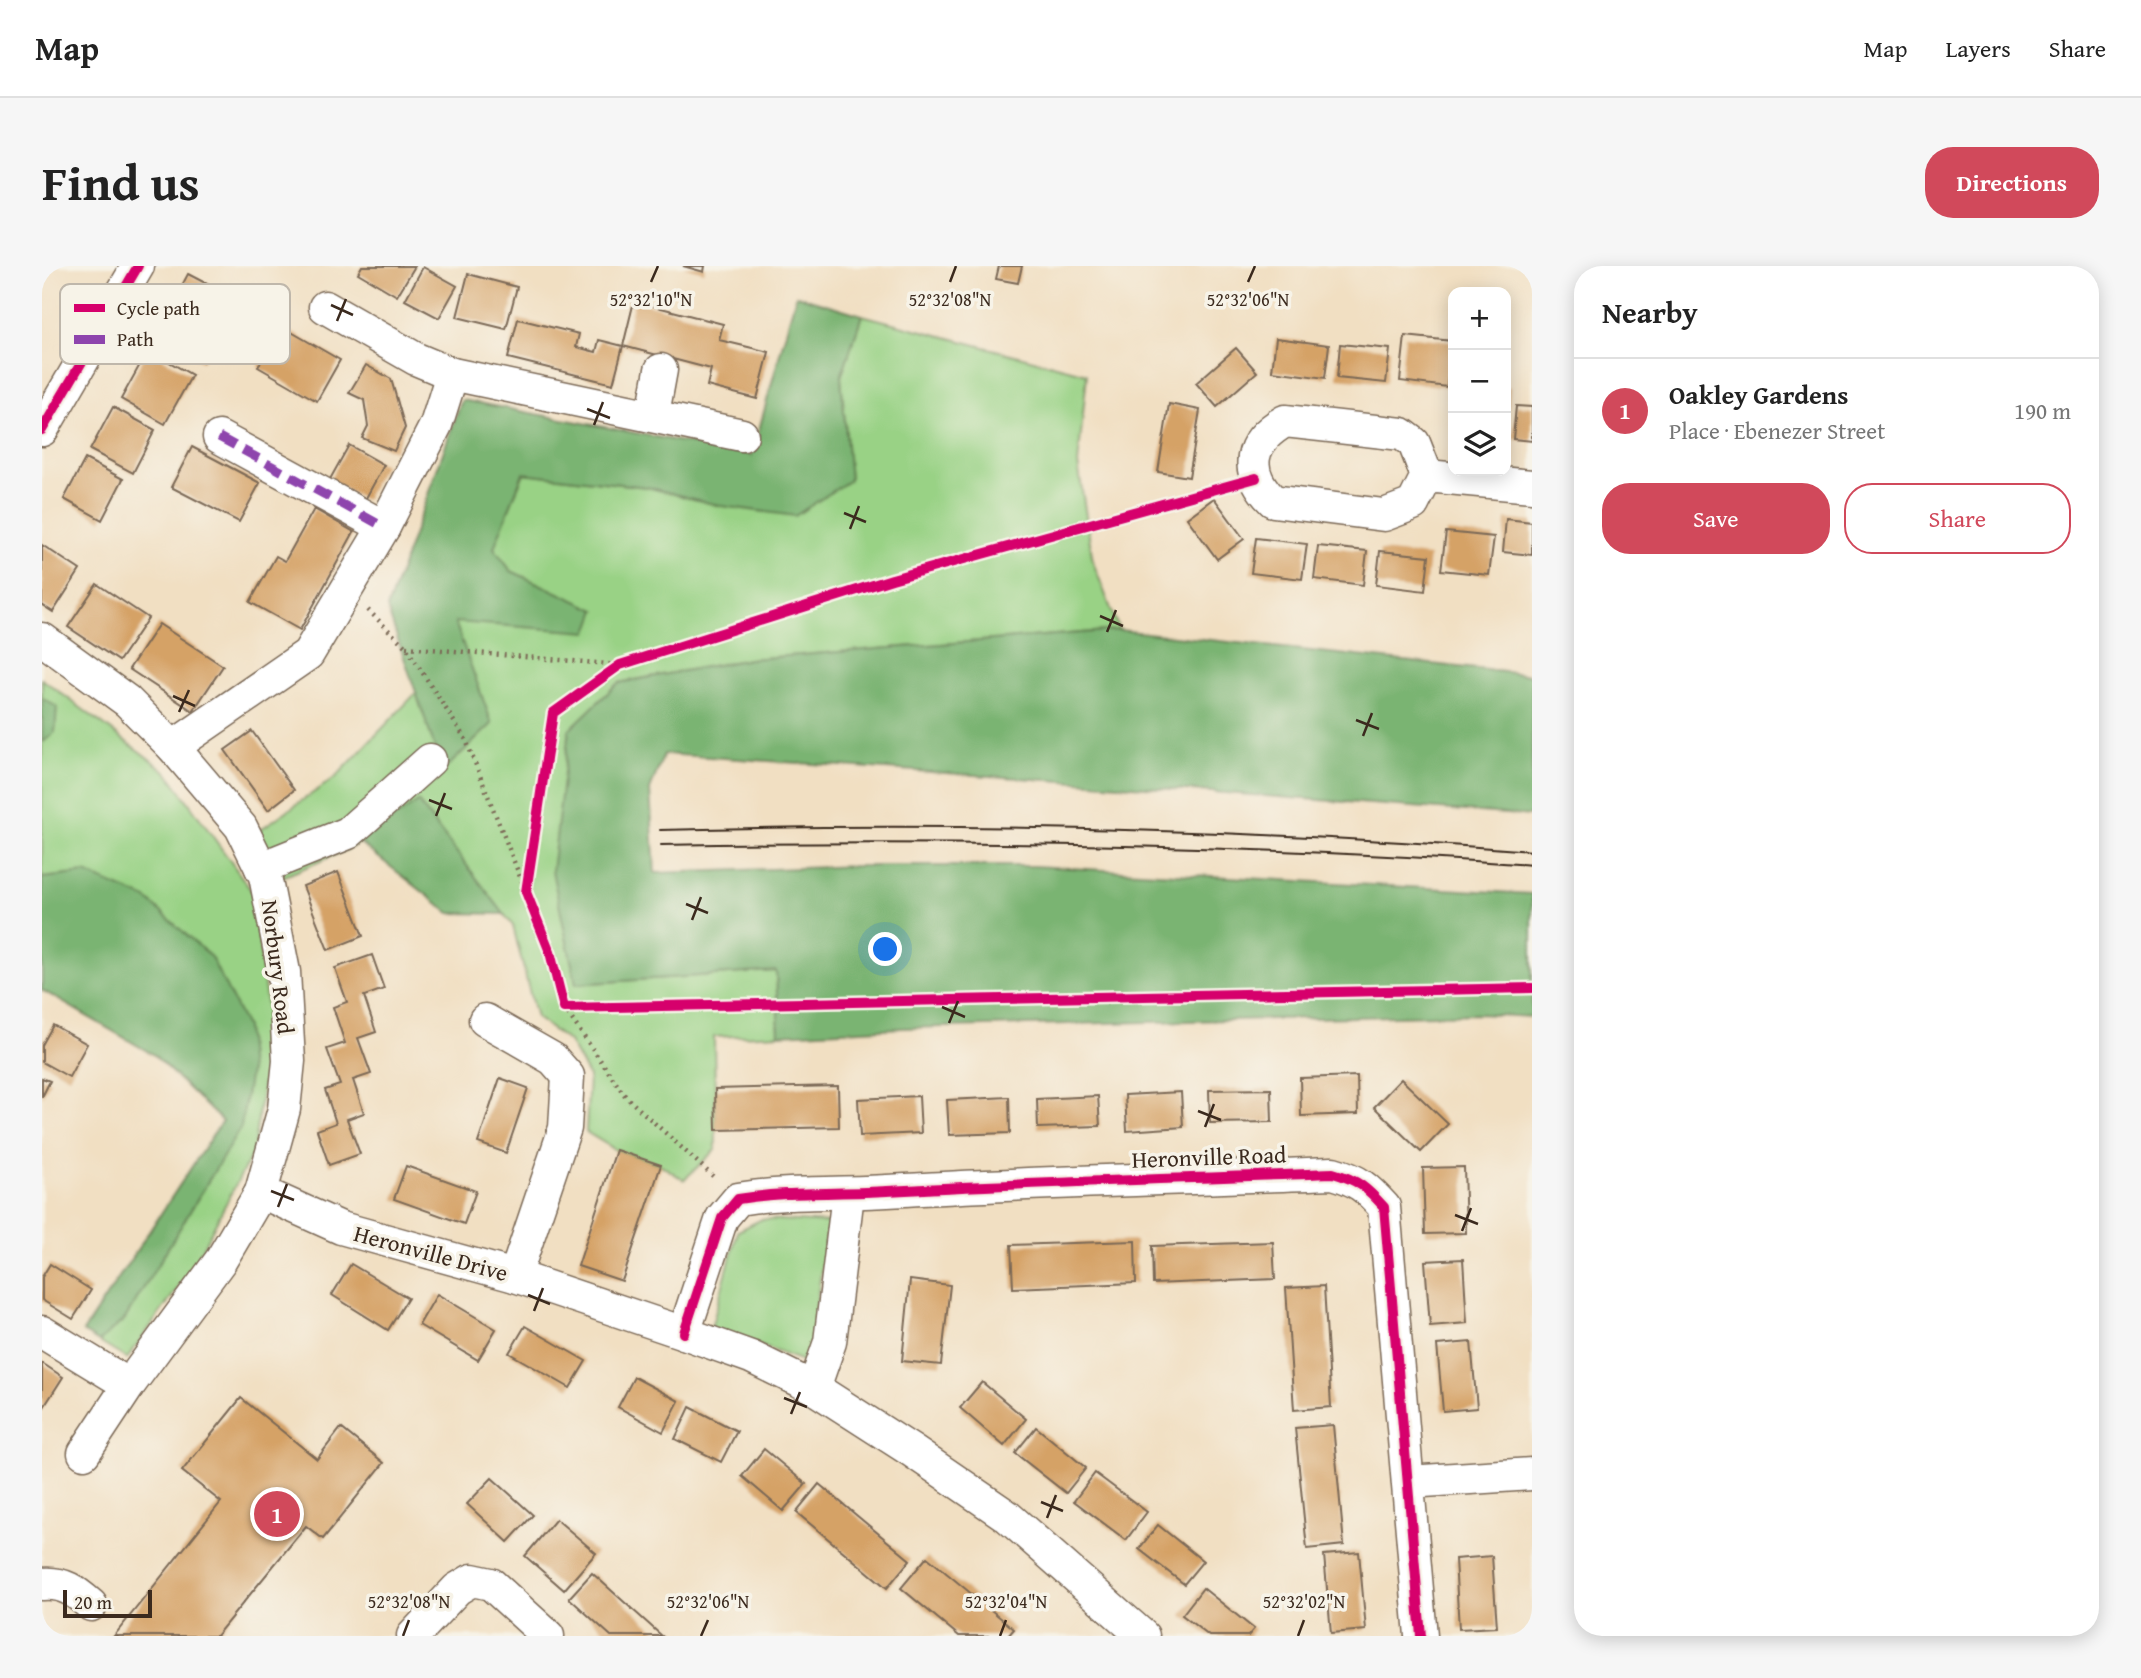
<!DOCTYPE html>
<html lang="en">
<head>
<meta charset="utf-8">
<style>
  :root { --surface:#fff; --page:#f6f6f6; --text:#222; --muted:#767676; --line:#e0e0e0; --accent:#d1495b }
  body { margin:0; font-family:"Gentium Book Plus",serif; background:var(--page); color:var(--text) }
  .controls { position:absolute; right:21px; top:21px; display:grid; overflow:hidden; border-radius:14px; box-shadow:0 4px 18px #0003 }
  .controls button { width:63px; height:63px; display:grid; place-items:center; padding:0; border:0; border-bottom:2px solid var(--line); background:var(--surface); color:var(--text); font:35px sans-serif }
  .scale { position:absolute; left:21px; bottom:18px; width:89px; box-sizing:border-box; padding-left:7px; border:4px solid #3b2a1e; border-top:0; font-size:19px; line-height:24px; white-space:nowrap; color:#3b2a1e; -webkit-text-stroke:5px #f7f3e8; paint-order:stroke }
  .you { position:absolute; left:844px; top:684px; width:24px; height:24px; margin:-18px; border:5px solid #fff; border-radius:50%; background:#1a73e8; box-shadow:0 0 0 10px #1a73e833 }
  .badge { display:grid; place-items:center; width:46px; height:46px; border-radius:50%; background:var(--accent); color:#fff; font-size:23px; font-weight:700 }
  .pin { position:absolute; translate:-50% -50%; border:4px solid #fff; box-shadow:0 2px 7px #0006 }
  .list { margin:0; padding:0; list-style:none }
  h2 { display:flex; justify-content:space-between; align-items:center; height:91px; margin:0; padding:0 28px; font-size:30px }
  h2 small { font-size:23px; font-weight:400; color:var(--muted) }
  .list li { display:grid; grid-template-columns:46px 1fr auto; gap:21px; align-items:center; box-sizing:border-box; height:105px; padding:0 28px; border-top:2px solid var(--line) }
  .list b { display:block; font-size:26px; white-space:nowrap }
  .list p { margin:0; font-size:23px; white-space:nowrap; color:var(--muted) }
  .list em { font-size:23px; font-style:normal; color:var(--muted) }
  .actions { display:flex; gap:14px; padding:21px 28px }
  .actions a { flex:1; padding:16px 0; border:2px solid var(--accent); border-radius:28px; text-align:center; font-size:24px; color:var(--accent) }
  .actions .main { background:var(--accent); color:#fff }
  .icon { flex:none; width:38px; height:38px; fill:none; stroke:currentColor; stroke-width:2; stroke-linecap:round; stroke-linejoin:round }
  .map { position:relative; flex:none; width:1490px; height:1370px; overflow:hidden; border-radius:28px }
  header { display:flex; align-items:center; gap:42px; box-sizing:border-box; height:98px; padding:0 35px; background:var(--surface); border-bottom:2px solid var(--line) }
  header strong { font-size:33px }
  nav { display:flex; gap:38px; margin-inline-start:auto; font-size:24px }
  .intro { display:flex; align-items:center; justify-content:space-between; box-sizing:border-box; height:168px; padding:0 42px }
  h1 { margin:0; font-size:49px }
  .button { padding:18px 32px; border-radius:28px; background:var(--accent); color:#fff; font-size:24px; font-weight:700 }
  main { display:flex; gap:42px; padding:0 42px }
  aside { flex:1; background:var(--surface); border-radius:28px; box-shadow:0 4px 18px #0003 }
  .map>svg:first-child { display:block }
  .green { fill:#99d285; stroke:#6a7e52; stroke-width:2 }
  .forest { fill:#7ab472; stroke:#5a6f48; stroke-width:2 }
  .building { fill:#d5a266 }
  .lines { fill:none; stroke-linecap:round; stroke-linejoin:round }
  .minor-casing { stroke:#7b6957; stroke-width:35 }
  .path { stroke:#7b6957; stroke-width:4.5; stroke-dasharray:2 5; stroke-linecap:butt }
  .minor { stroke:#fff; stroke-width:32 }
  .tram { stroke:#3b2a1e; stroke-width:2 }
  .quiet { stroke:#8e44ad; stroke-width:9; stroke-dasharray:18 9; stroke-linecap:butt }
  .cycleway-casing { stroke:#f7f3e8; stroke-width:15 }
  .cycleway { stroke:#d6006c; stroke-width:10 }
  .ticks { fill:none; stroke:#3b2a1e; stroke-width:2.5 }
  .labels { text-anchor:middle; stroke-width:7; stroke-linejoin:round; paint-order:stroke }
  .street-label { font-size:23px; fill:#3b2a1e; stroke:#f7f3e8 }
  .key { fill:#f7f3e8; stroke:#bfb7ab; stroke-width:2 }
  .key-label { font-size:19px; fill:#3b2a1e }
  .ticks-label { font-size:18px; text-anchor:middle; fill:#3b2a1e; stroke:#f7f3e8; stroke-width:7; stroke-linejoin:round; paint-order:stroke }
</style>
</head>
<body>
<header>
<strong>Map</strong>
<nav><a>Map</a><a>Layers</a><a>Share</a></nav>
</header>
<div class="intro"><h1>Find us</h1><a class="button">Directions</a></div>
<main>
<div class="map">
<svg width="1490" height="1370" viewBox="0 0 1490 1370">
  <rect width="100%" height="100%" fill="#f7f3e8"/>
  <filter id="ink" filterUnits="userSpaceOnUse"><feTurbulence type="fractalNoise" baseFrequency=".0143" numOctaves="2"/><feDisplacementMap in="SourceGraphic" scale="14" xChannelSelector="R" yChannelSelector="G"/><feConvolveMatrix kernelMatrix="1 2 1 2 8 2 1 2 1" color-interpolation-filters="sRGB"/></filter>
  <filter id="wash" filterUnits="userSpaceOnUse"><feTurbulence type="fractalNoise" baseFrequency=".00686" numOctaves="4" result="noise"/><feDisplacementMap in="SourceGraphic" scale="28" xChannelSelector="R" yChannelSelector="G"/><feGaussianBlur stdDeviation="1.57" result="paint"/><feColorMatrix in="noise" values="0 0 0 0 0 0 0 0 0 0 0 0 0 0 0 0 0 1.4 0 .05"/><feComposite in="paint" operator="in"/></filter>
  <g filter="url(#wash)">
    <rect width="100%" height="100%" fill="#f1dfc2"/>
    <!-- green -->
    <g class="green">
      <polygon points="820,49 1045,108 1036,198 1051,296 1077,364 707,393 576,417 534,718 734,705 737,768 672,771 674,883 642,914 619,899 574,884 544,866 547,811 527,776 494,752 471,660 376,536 307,583 236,613 216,565 294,511 374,427 401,504 413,356 553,344 469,305 451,281 482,207 605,221 679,240 808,214 799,111"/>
      <polygon points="0,413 125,506 211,627 228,768 211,886 149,1004 85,1093 41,1066 180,855 112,789 0,724"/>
      <polygon points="720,953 786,957 766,1097 669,1062 696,965"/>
    </g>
    <!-- forest -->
    <g class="forest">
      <polygon points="754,29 820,49 799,111 808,214 753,250 679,240 605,221 481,207 452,282 469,305 554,344 546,366 413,356 450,458 401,505 345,342 420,134 710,189"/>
      <polygon points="1077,364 1490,409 1490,550 1064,518 622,488 608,524 613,607 816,600 992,600 1490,628 1490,751 1436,748 861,762 737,768 734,705 534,718 510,605 527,464 576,417 707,393"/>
      <polygon points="0,432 15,441 13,466 0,477"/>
      <polygon points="376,536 462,648 408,647 317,576"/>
      <polygon points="43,607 105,633 169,691 204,761 208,805 199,861 83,1053 57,1076 41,1066 180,855 112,789 0,724 0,612"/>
    </g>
    <g id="blocks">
      <!-- building -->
      <g class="building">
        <polygon points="0,0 8,0 0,14"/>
        <polygon points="320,0 373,0 355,30 316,7"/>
        <polygon points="641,0 663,0 662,6"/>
        <polygon points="957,0 980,0 976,17 954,13"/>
        <polygon points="381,1 415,20 397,52 363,34"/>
        <polygon points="146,8 194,33 160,96 113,71"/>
        <polygon points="426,8 475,21 464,63 415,51"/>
        <polygon points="592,35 681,58 677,74 727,86 715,133 665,120 669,103 581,80"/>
        <polygon points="476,53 537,68 534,81 554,86 557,74 581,80 571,118 466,92"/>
        <polygon points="239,60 298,94 275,135 216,101"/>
        <polygon points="1363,70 1410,75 1405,121 1358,115"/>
        <polygon points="1234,72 1287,79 1283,112 1230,105"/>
        <polygon points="1298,78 1348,83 1344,117 1295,112"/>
        <polygon points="1194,82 1215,106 1175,141 1154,117"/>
        <polygon points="106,84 150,109 123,158 79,133"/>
        <polygon points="324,99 349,113 363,162 352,185 320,172 326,160 322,134 307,127"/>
        <polygon points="1464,121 1468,121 1466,142 1464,141"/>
        <polygon points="1127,138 1158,144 1147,211 1116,206"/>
        <polygon points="1474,140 1490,141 1490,175 1471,173"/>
        <polygon points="71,141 113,164 91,207 48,184"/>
        <polygon points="307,179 342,199 323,234 287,215"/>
        <polygon points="150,181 218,217 197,256 129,221"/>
        <polygon points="43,193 81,213 60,254 22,233"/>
        <polygon points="1172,232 1202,273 1175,293 1145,252"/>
        <polygon points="272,243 312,266 258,364 208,336 234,290 243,295"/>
        <polygon points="1464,253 1490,256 1490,289 1461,286"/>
        <polygon points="1404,266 1452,271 1447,309 1399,304"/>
        <polygon points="1214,272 1265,278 1260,313 1209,307"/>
        <polygon points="0,279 38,304 11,346 0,339"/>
        <polygon points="1276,280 1325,285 1321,319 1272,313"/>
        <polygon points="1338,285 1387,290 1383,325 1334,319"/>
        <polygon points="55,318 106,352 77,395 26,361"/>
        <polygon points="117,358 181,400 151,445 87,403"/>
        <polygon points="210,465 252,524 226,544 183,484"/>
        <polygon points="296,606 321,670 286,684 261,620"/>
        <polygon points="330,689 342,723 322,730 334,766 316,772 329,808 311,814 322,847 305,853 318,888 287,899 275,864 294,857 283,824 298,819 285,783 303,777 291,741 305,736 293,702"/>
        <polygon points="11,759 45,778 27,811 0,796 0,779"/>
        <polygon points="1315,810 1316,848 1259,850 1258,812"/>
        <polygon points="0,812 8,815 0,831"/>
        <polygon points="458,812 486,822 464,887 436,877"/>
        <polygon points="1359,813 1406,858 1379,886 1332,841"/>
        <polygon points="796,820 797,861 674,864 673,823"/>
        <polygon points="1229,823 1230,856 1168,857 1167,824"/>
        <polygon points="1139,826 1141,861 1085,865 1083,829"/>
        <polygon points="877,830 879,867 818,870 816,833"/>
        <polygon points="1056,830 1058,860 996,862 995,833"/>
        <polygon points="967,831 968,867 907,869 905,834"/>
        <polygon points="574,884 619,899 580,1015 536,1000"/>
        <polygon points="364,900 434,925 422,958 352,933"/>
        <polygon points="1422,901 1424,967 1383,968 1381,902"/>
        <polygon points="1093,975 1094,1017 971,1022 969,979"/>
        <polygon points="1231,976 1233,1013 1111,1018 1110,980"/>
        <polygon points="1421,993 1425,1057 1388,1060 1383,995"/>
        <polygon points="8,998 49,1024 31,1053 0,1034 0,1011"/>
        <polygon points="309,998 366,1032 346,1064 290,1029"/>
        <polygon points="868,1014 908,1019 899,1099 860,1095"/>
        <polygon points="1282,1020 1289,1141 1252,1144 1244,1022"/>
        <polygon points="395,1028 454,1063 436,1094 377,1059"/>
        <polygon points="483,1060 544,1095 528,1122 467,1087"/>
        <polygon points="1429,1076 1435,1142 1401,1145 1395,1079"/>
        <polygon points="0,1097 21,1111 0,1144"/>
        <polygon points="592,1111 637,1135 621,1166 576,1141"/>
        <polygon points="940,1116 984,1153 962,1180 918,1142"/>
        <polygon points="199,1132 275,1193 299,1162 342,1197 281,1273 264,1260 174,1370 72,1370 179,1236 140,1205"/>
        <polygon points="648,1141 695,1165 679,1196 633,1173"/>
        <polygon points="1291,1159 1302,1279 1265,1283 1253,1162"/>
        <polygon points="994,1161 1044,1202 1024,1227 973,1187"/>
        <polygon points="722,1183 764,1218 741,1245 700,1210"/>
        <polygon points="1053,1207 1105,1246 1084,1274 1032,1235"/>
        <polygon points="450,1212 491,1249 466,1276 425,1238"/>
        <polygon points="777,1218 868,1294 845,1322 754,1246"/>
        <polygon points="514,1253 554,1287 522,1324 483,1290"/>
        <polygon points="1116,1259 1161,1295 1142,1318 1097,1283"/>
        <polygon points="1317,1286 1324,1364 1289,1367 1282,1289"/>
        <polygon points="1450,1290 1455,1361 1417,1363 1413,1293"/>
        <polygon points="885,1291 972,1363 966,1370 917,1370 859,1322"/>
        <polygon points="550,1307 620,1370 569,1370 527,1332"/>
        <polygon points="1161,1322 1212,1363 1206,1370 1167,1370 1140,1349"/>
      </g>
    </g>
  </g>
  <g filter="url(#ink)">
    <use href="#blocks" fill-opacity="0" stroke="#7b6957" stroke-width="2"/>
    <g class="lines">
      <!-- minor casing -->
      <g class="minor-casing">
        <g id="minor">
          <polyline points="283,41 374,93 410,108 700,169"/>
          <polyline points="611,148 619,104"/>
          <path d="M1243,155L1360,168L1372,177L1385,210L1371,238L1342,249L1231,235C1201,205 1206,176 1243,155Z"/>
          <polyline points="0,164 96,0"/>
          <polyline points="177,171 342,261"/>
          <polyline points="1385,210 1490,220"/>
          <polyline points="0,373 85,435 131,481 199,561 223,610 242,706 247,795 242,843 219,926 179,994 87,1119 42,1187"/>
          <polyline points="131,481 266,388 342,261 394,159 410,108"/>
          <polyline points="219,602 306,567 388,494"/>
          <polyline points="443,754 511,793 526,810 523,862 473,1010"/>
          <polyline points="219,926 299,962 473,1010 642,1067 709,1091 772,1122 870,1185 965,1250 1101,1370"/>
          <polyline points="0,1066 87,1119"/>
          <path d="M642,1067L680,952L696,933C745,925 795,928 845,925C993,916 1142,913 1291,907C1316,914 1325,922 1342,941L1379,1370"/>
          <polyline points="772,1122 788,1076 806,928"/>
          <polyline points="1366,1216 1490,1208"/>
          <path d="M0,1318C22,1316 33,1325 49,1339"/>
          <polyline points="371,1370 415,1323 430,1314 449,1318 506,1370"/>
        </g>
      </g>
      <!-- path -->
      <g class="path">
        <polyline points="326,344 364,381 424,474 484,626"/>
        <polyline points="364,381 578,399"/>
        <polyline points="522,742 584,831 674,913"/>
      </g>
      <!-- minor -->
      <use href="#minor" class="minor"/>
      <!-- tram -->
      <g class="tram">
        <path d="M618,564C909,556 1200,563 1490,585"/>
        <path d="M619,579C910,574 1200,578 1490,599"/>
      </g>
      <!-- quiet -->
      <polyline class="quiet" points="177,171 342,261"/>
      <!-- cycleway casing -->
      <g class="cycleway-casing">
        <g id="cycleway">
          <polyline points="0,164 96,0"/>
          <polyline points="1214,212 850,313 578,399 511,447 484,626 508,686 522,742 1490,722"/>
          <path d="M642,1067L680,952L696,933C745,925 795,928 845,925C993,916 1142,913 1291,907C1316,914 1325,922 1342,941L1379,1370"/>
        </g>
      </g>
      <!-- cycleway -->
      <use href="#cycleway" class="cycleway"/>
    </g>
  </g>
  <!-- ticks -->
  <path class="ticks" d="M609,16L616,0M908,16L914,0M1206,16L1213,0M289,39L311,49M295,55L304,33M545,143L568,152M552,159L561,136M802,247L824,256M808,263L817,240M1058,350L1081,360M1065,366L1074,344M131,430L153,440M137,446L147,424M1314,454L1337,463M1321,470L1330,447M387,534L410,543M394,550L403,527M644,638L666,647M650,654L659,631M900,741L923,751M907,757L916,735M1156,845L1179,854M1163,861L1172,838M229,925L252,934M236,941L245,918M1413,949L1436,958M1420,965L1429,942M486,1029L508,1038M492,1045L501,1022M742,1132L765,1141M749,1148L758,1126M999,1236L1021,1245M1005,1252L1014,1229M361,1370L367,1354M659,1370L666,1354M958,1370L964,1354M1256,1370L1262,1354"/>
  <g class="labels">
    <!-- street labels -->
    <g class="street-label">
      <text transform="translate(236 701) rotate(83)" y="8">Norbury Road</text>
      <text transform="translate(1167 891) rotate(-2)" y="8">Heronville Road</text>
      <text transform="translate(389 987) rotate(15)" y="8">Heronville Drive</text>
    </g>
  </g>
  <!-- legend -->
  <rect x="18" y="18" width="230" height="80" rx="10" class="key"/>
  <rect x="32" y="38" width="31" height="8" fill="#d6006c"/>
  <rect x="32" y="69" width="31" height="9" fill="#8e44ad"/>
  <g class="key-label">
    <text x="75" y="49">Cycle path</text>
    <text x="75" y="80">Path</text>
  </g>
  <g class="ticks-label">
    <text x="609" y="40">52°32'10"N</text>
    <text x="908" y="40">52°32'08"N</text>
    <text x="1206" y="40">52°32'06"N</text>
    <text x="367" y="1342">52°32'08"N</text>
    <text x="666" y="1342">52°32'06"N</text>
    <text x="964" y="1342">52°32'04"N</text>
    <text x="1262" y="1342">52°32'02"N</text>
  </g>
</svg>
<div class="controls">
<button>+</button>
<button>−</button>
<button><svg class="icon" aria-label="layers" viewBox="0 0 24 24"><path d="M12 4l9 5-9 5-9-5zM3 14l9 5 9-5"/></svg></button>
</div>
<div class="scale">20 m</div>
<div class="you"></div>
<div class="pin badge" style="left:235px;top:1248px">1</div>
</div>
<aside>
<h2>Nearby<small></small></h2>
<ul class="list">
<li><span class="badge">1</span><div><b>Oakley Gardens</b><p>Place · Ebenezer Street</p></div><em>190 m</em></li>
</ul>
<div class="actions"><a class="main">Save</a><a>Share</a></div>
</aside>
</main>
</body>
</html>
